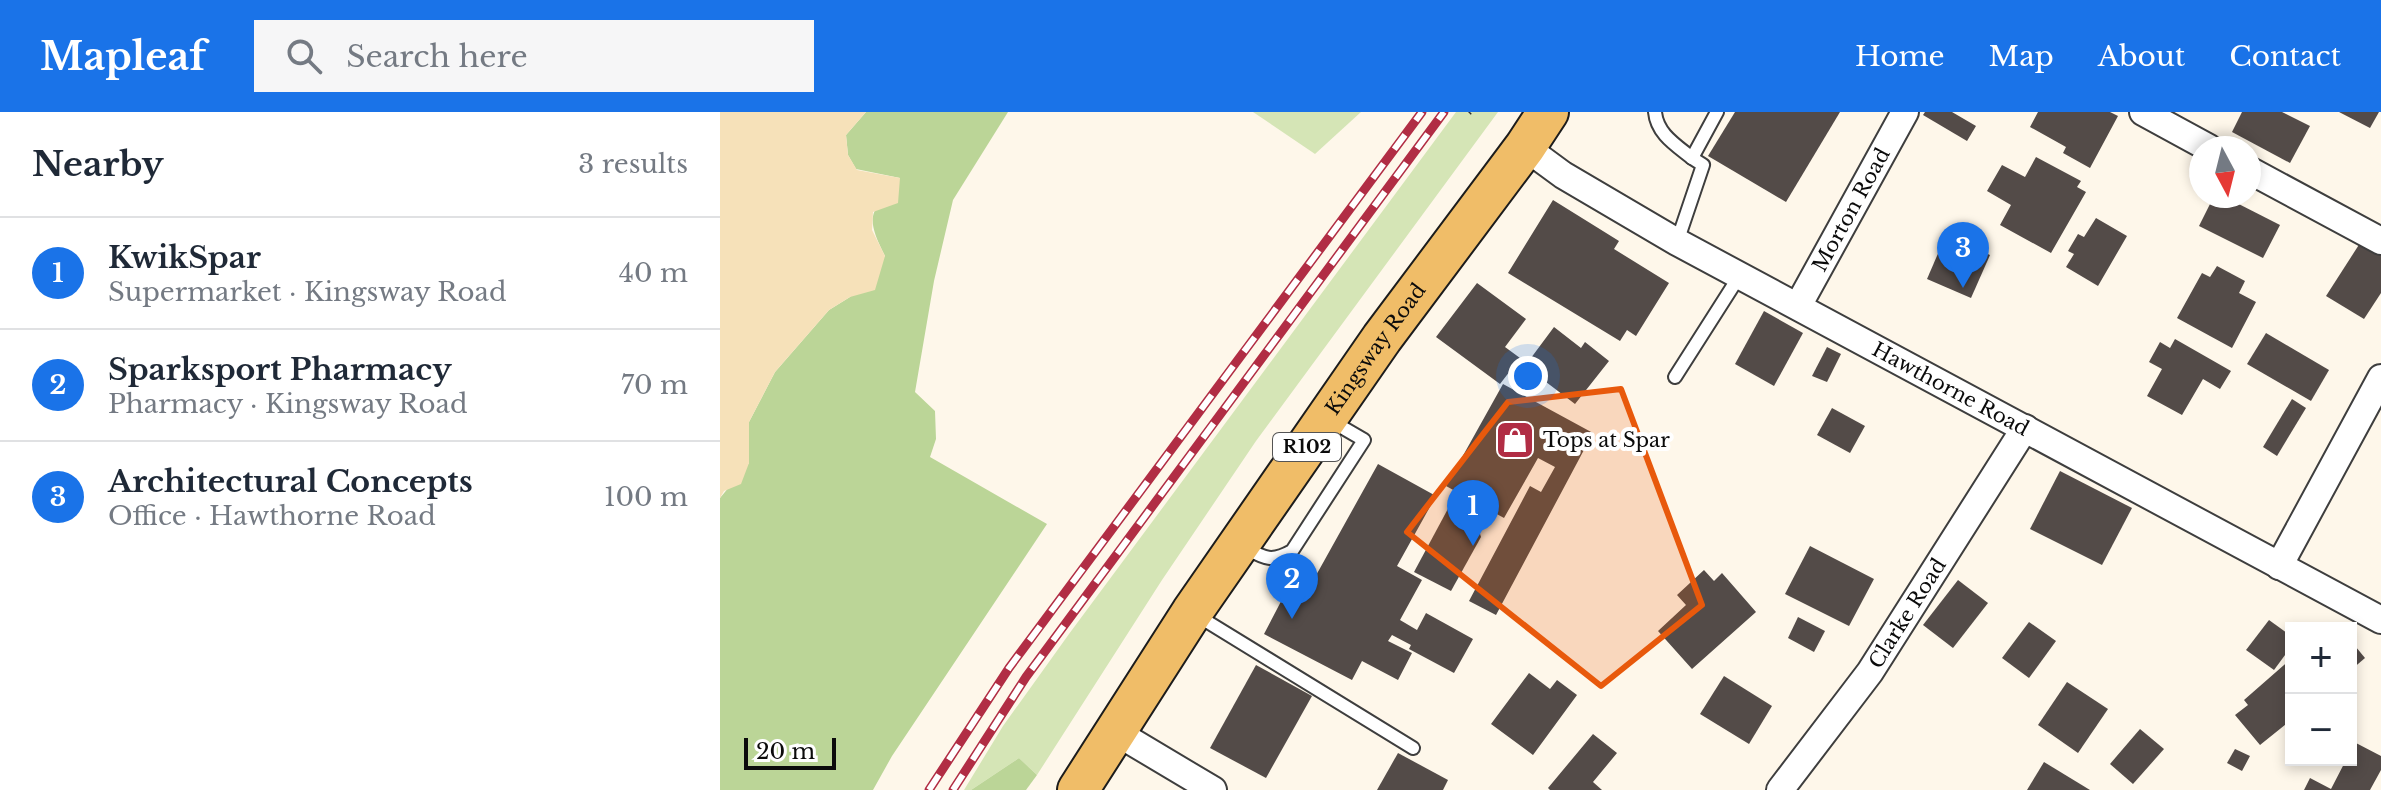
<!DOCTYPE html>
<html lang="en">
<head>
<meta charset="utf-8">
<style>
  :root { --surface:#fff; --page:#f6f6f7; --text:#1f2937; --muted:#747a83; --line:#e0e1e3; --accent:#1a73e8 }
  body { margin:0; font-family:"Libre Baskerville",serif; background:var(--page); color:var(--text) }
  .controls { position:absolute; right:24px; bottom:24px; display:grid; overflow:hidden; border-radius:0px; box-shadow:0 4px 12px #0003 }
  .controls button { width:72px; height:72px; display:grid; place-items:center; padding:0; border:0; border-bottom:2px solid var(--line); background:var(--surface); color:var(--text); font:40px sans-serif }
  .compass { position:absolute; left:1469px; top:24px; width:72px; height:72px; border-radius:50%; background:var(--surface); box-shadow:0 4px 12px #0003; rotate:173deg }
  .scale { position:absolute; left:24px; bottom:20px; width:92px; box-sizing:border-box; padding-left:8px; border:4px solid #0b0b0b; border-top:0; font-size:22px; line-height:28px; white-space:nowrap; color:#0b0b0b; -webkit-text-stroke:6px #fff; paint-order:stroke }
  .you { position:absolute; left:808px; top:264px; width:28px; height:28px; margin:-20px; border:6px solid #fff; border-radius:50%; background:#1a73e8; box-shadow:0 0 0 12px #1a73e833 }
  .badge { display:grid; place-items:center; width:52px; height:52px; border-radius:50%; background:var(--accent); color:#fff; font-size:26px; font-weight:700 }
  .pin { position:absolute; translate:-50% -66px; filter:drop-shadow(0 2px 4px #0008) }
  .pin::after { content:''; position:absolute; top:42px; width:28px; height:24px; background:inherit; clip-path:polygon(0 0,100% 0,50% 100%) }
  .list { margin:0; padding:0; list-style:none }
  h2 { display:flex; justify-content:space-between; align-items:center; height:104px; margin:0; padding:0 32px; font-size:34px }
  h2 small { font-size:26px; font-weight:400; color:var(--muted) }
  .list li { display:grid; grid-template-columns:52px 1fr auto; gap:24px; align-items:center; box-sizing:border-box; height:112px; padding:0 32px; border-top:2px solid var(--line) }
  .list b { display:block; font-size:30px; white-space:nowrap }
  .list p { margin:0; font-size:26px; white-space:nowrap; color:var(--muted) }
  .list em { font-size:26px; font-style:normal; color:var(--muted) }
  .icon { flex:none; width:44px; height:44px; fill:none; stroke:currentColor; stroke-width:2; stroke-linecap:round; stroke-linejoin:round }
  .map { position:relative; flex:none; width:1661px; height:678px; overflow:hidden }
  header { display:flex; align-items:center; gap:48px; box-sizing:border-box; height:112px; padding:0 40px; background:var(--accent); color:#fff }
  header strong { font-size:38px }
  nav { display:flex; gap:44px; margin-inline-start:auto; font-size:28px }
  .search { width:560px; height:72px; background:var(--page); display:flex; align-items:center; gap:20px; box-sizing:border-box; padding:0 28px; border-radius:0px; color:var(--muted); font-size:30px }
  main { display:flex }
  aside { flex:1; background:var(--surface) }
  .map>svg:first-child { display:block }
  .green { fill:#d5e5b6 }
  .forest { fill:#bbd597 }
  .sand { fill:#f6e1b9 }
  .building { fill:#534b48 }
  .lines { fill:none; stroke-linecap:round; stroke-linejoin:round }
  .service-casing { stroke:#3e3e3e; stroke-width:16 }
  .minor-casing { stroke:#3e3e3e; stroke-width:30 }
  .primary-casing { stroke:#1c1c1c; stroke-width:44 }
  .path { stroke:#2d2d2d; stroke-width:5; stroke-dasharray:8 4; stroke-linecap:butt }
  .service { stroke:#fff; stroke-width:12 }
  .minor { stroke:#fff; stroke-width:26 }
  .primary { stroke:#f0bd68; stroke-width:40 }
  .rail-casing { stroke:#b12d44; stroke-width:9 }
  .rail { stroke:#fff; stroke-width:6; stroke-dasharray:18; stroke-linecap:butt }
  .marked { fill:#e8590c; fill-opacity:0.2; stroke:#e8590c; stroke-width:6; stroke-linejoin:round }
  .labels { text-anchor:middle; stroke-width:8; stroke-linejoin:round; paint-order:stroke }
  .shield { fill:#fff; stroke:#545454; stroke-width:2 }
  .shield-label { font-size:18px; font-weight:bold; fill:#0b0b0b }
  .street-label { font-size:20px; fill:#0b0b0b; stroke:#fff }
  .poi-label { font-size:20px; fill:#0b0b0b; stroke:#fff; text-anchor:start }
</style>
</head>
<body>
<header>
<strong>Mapleaf</strong>
<div class="search"><svg class="icon" aria-label="search" viewBox="0 0 24 24"><circle cx="10" cy="10" r="6"/><path d="M15 15l6 6"/></svg>Search here</div>
<nav><a>Home</a><a>Map</a><a>About</a><a>Contact</a></nav>
</header>
<main>
<aside>
<h2>Nearby<small>3 results</small></h2>
<ul class="list">
<li><span class="badge">1</span><div><b>KwikSpar</b><p>Supermarket · Kingsway Road</p></div><em>40 m</em></li>
<li><span class="badge">2</span><div><b>Sparksport Pharmacy</b><p>Pharmacy · Kingsway Road</p></div><em>70 m</em></li>
<li><span class="badge">3</span><div><b>Architectural Concepts</b><p>Office · Hawthorne Road</p></div><em>100 m</em></li>
</ul>
</aside>
<div class="map">
<svg width="1661" height="678" viewBox="0 0 1661 678">
  <rect width="100%" height="100%" fill="#fef7ea"/>
  <!-- green -->
  <g class="green">
    <polygon points="533,0 641,0 595,42"/>
    <polygon points="736,0 778,0 536,329 442,468 317,663 299,646 251,678 244,678 283,614 349,522"/>
  </g>
  <!-- forest -->
  <g class="forest">
    <path d="M146,0H288L233,88L214,169L195,280L215,299L216,327L210,345L327,412L172,644L153,678H0V386L29,351V310L55,260L109,198L130,185L165,144C143,100 152,101 180,66L136,57L128,43L126,23Z"/>
    <polygon points="299,646 317,663 306,678 251,678"/>
  </g>
  <!-- sand -->
  <polygon class="sand" points="0,0 146,0 126,23 128,43 137,58 180,66 178,91 153,100 152,118 165,144 155,178 130,185 109,198 55,260 29,310 29,351 21,372 4,379 0,386"/>
  <!-- building -->
  <g class="building">
    <polygon points="1015,0 1120,0 1066,90 988,44"/>
    <polygon points="1205,0 1232,0 1256,14 1247,29 1203,3"/>
    <polygon points="1318,0 1390,0 1398,4 1370,56 1343,41 1346,35 1310,15"/>
    <polygon points="1522,0 1562,0 1590,14 1570,51 1512,20"/>
    <polygon points="1619,0 1659,0 1650,16"/>
    <polygon points="1316,45 1361,69 1357,75 1366,80 1331,141 1280,113 1291,93 1267,79 1282,53 1305,65"/>
    <polygon points="1494,84 1503,84 1560,113 1543,146 1479,114"/>
    <polygon points="833,88 899,129 894,137 949,171 916,224 907,218 900,229 788,161"/>
    <polygon points="1376,106 1407,124 1378,174 1346,155 1354,142 1348,139 1358,122 1364,125"/>
    <polygon points="1226,123 1270,143 1251,186 1207,167"/>
    <polygon points="1642,128 1661,140 1661,181 1644,207 1606,184"/>
    <polygon points="1497,154 1525,169 1519,181 1536,190 1512,236 1457,206 1482,161 1490,165"/>
    <polygon points="757,171 806,207 785,235 800,246 780,272 716,225"/>
    <polygon points="1044,199 1083,221 1054,274 1015,252"/>
    <polygon points="834,215 861,236 865,230 889,249 855,292 805,254"/>
    <polygon points="1546,221 1609,258 1591,289 1527,252"/>
    <polygon points="1455,227 1511,259 1500,277 1483,267 1462,303 1427,284 1442,257 1429,250 1440,230 1450,236"/>
    <polygon points="1107,235 1121,242 1107,270 1092,264"/>
    <polygon points="783,272 873,321 776,503 749,489 810,374 821,380 835,355 818,346 784,406 726,374"/>
    <polygon points="1572,287 1586,296 1557,344 1543,335"/>
    <polygon points="1112,296 1145,314 1130,341 1097,323"/>
    <polygon points="658,352 716,384 677,454 702,468 680,508 697,518 706,501 753,527 734,561 689,537 691,533 672,523 668,529 692,541 678,568 642,549 632,568 544,522 568,476 584,485"/>
    <polygon points="1340,359 1412,396 1382,453 1310,417"/>
    <polygon points="730,393 755,406 761,425 731,479 694,460"/>
    <polygon points="1090,434 1154,467 1129,514 1065,482"/>
    <polygon points="984,458 994,469 1002,461 1036,500 972,557 938,519 966,493 957,483"/>
    <polygon points="1238,468 1268,491 1233,536 1203,513"/>
    <polygon points="1078,505 1105,519 1094,540 1068,526"/>
    <polygon points="1549,508 1571,524 1571,535 1554,558 1526,538"/>
    <polygon points="1309,510 1336,529 1309,566 1282,546"/>
    <polygon points="1631,529 1645,546 1631,558"/>
    <polygon points="1571,547 1571,608 1540,633 1515,603 1528,593 1524,588"/>
    <polygon points="536,553 592,584 546,666 490,636"/>
    <polygon points="809,561 830,577 837,568 857,583 813,643 771,612"/>
    <polygon points="1004,564 1052,594 1029,632 980,602"/>
    <polygon points="1347,570 1388,597 1358,641 1318,613"/>
    <polygon points="1420,617 1444,637 1413,672 1390,652"/>
    <polygon points="873,622 897,641 873,670 882,678 830,678 828,676"/>
    <polygon points="1636,631 1661,644 1661,658 1650,678 1584,678 1590,666 1611,677 1626,648 1631,648 1631,639"/>
    <polygon points="1515,637 1530,644 1522,659 1507,651"/>
    <polygon points="678,641 728,668 723,678 657,678"/>
    <polygon points="1324,650 1370,678 1307,678"/>
  </g>
  <g class="lines">
    <!-- service casing -->
    <g class="service-casing">
      <g id="service">
        <path d="M935,0C937,22 956,33 972,46"/>
        <polyline points="957,130 983,53 972,46 997,0"/>
        <polyline points="955,265 1020,163"/>
        <path d="M524,435C544,446 551,451 572,439L644,328L613,310"/>
        <polyline points="478,504 693,636"/>
      </g>
    </g>
    <!-- minor casing -->
    <g class="minor-casing">
      <g id="minor">
        <polyline points="1423,0 1489,36"/>
        <path id="s1" d="M805,35L843,63L957,130L1661,508"/>
        <polyline points="1529,58 1661,129"/>
        <path id="s2" d="M1078,194L1185,0"/>
        <polyline points="1559,454 1661,266"/>
        <polyline points="394,619 493,678"/>
        <path id="s3" d="M1060,678L1150,560L1305,316"/>
      </g>
    </g>
    <!-- primary casing -->
    <g class="primary-casing">
      <g id="primary">
        <path id="s4" d="M358,678L472,500L662,226L805,35L828,0"/>
      </g>
    </g>
    <!-- path -->
    <polyline class="path" points="749,1 750,0"/>
    <!-- service -->
    <use href="#service" class="service"/>
    <!-- minor -->
    <use href="#minor" class="minor"/>
    <!-- primary -->
    <use href="#primary" class="primary"/>
    <!-- rail casing -->
    <g class="rail-casing">
      <g id="rail">
        <polyline points="209,678 289,556 702,0"/>
        <polyline points="233,678 306,565 724,0"/>
      </g>
    </g>
    <!-- rail -->
    <use href="#rail" class="rail"/>
  </g>
  <!-- marked area -->
  <path class="marked" d="M901,277L982,493L881,574L687,420L788,290Z"/>
  <!-- icons -->
  <defs>
    <g id="shop-square" transform="scale(2)"><rect x="-9" y="-9" width="18" height="18" rx="4" fill="#b12d44" stroke="#fff"/><path d="M-5-2.5h2.3a2.7 3.5 0 0 1 5.4 0H5L5.5 6h-11ZM-1.5-2.5h3a1.5 2.3 0 0 0-3 0Z" fill="#fff"/></g>
  </defs>
  <g fill-rule="evenodd">
    <use href="#shop-square" x="795" y="328"/>
  </g>
  <g class="labels">
    <!-- shield labels -->
    <rect class="shield" x="553" y="321" width="68" height="28" rx="6"/>
    <g class="shield-label">
      <text x="587" y="341">R102</text>
    </g>
    <!-- street labels -->
    <g class="street-label">
      <text dy="7" stroke="none"><textPath href="#s2" startOffset="110">Morton Road</textPath></text>
      <text dy="7" stroke="none"><textPath href="#s4" startOffset="532">Kingsway Road</textPath></text>
      <text dy="7" stroke="none"><textPath href="#s1" startOffset="490">Hawthorne Road</textPath></text>
      <text dy="7" stroke="none"><textPath href="#s3" startOffset="218">Clarke Road</textPath></text>
    </g>
    <!-- poi labels -->
    <g class="poi-label">
      <text x="823" y="335">Tops at Spar</text>
    </g>
  </g>
</svg>
<div class="controls">
<button>+</button>
<button>−</button>
</div>
<svg class="compass" viewBox="-18 -18 36 36"><path d="M0-13l5 13h-10z" fill="#e53935"/><path d="M0 13l5-13h-10z" fill="#747a83"/></svg>
<div class="scale">20 m</div>
<div class="you"></div>
<div class="pin badge" style="left:753px;top:434px">1</div>
<div class="pin badge" style="left:572px;top:507px">2</div>
<div class="pin badge" style="left:1243px;top:176px">3</div>
</div>
</main>
</body>
</html>
